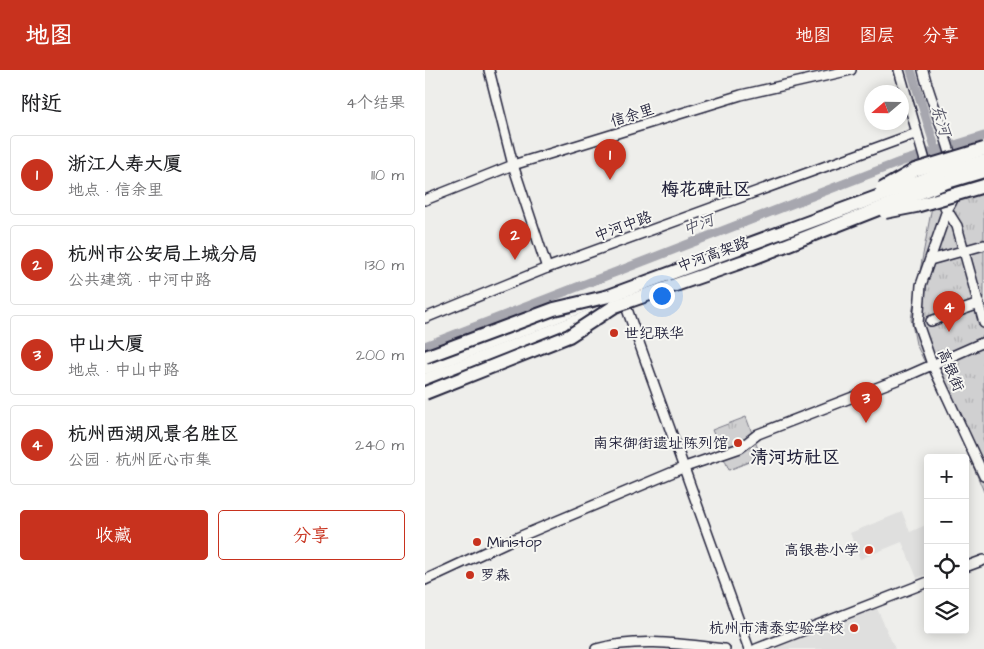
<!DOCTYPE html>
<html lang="zh">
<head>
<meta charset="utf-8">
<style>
  :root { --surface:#fff; --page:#f6f6f6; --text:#202124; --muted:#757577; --line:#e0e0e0; --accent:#c8321e }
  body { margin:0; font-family:"Architects Daughter","LXGW WenKai TC",sans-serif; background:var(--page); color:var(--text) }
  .controls { position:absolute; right:15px; bottom:15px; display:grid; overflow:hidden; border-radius:5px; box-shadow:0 2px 12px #0003 }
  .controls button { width:45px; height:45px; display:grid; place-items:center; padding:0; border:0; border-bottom:1px solid var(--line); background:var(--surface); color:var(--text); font:25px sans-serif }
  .compass { position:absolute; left:439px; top:15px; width:45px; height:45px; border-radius:50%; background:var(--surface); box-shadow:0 2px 12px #0003; rotate:250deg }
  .you { position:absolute; left:236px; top:225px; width:18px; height:18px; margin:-12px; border:4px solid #fff; border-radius:50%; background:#1a73e8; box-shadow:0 0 0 8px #1a73e833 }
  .badge { display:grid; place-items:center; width:32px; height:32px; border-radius:50%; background:var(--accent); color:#fff; font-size:16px; font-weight:700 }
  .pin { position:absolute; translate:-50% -41px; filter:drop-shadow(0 1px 2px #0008) }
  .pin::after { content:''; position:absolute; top:26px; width:18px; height:15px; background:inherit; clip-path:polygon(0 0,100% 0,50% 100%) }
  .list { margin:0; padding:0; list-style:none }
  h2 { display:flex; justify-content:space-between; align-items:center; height:65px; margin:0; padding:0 20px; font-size:21px }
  h2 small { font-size:16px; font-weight:400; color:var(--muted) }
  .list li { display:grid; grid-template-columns:32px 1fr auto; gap:15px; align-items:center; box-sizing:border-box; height:80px; margin:0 10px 10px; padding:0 10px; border:1px solid var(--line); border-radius:5px }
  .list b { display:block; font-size:19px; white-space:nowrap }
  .list p { margin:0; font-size:16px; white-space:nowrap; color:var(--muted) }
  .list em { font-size:16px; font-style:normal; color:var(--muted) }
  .actions { display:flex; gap:10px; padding:15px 20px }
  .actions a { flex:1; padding:11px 0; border:1px solid var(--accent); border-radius:5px; text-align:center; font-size:18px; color:var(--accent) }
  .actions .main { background:var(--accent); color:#fff }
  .icon { flex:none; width:28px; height:28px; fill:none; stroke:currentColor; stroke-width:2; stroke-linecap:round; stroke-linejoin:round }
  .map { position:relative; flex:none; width:559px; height:579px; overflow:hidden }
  header { display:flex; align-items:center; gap:30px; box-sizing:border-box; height:70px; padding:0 25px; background:var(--accent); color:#fff }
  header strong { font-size:24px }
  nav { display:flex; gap:28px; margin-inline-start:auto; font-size:18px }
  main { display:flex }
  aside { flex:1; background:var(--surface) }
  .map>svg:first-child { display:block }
  .built { fill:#dfdfde }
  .grass { fill:url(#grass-tufts); stroke:#797986 }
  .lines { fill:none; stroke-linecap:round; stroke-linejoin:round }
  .canal { stroke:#a7a7af; stroke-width:9 }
  .minor-casing { stroke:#22223b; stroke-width:12 }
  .highway-casing { stroke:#22223b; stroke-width:16 }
  .minor { stroke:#f6f6f2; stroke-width:9 }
  .highway { stroke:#f6f6f2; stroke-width:12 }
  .highway-bridge-casing { stroke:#22223b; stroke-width:16; stroke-linecap:butt }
  .highway-bridge { stroke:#f6f6f2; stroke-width:12 }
  .poi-dot { fill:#c8321e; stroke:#f6f6f2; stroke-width:2 }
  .labels { text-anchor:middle; stroke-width:4; stroke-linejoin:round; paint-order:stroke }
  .street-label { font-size:15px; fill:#22223b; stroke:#f6f6f2 }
  .poi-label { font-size:15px; fill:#22223b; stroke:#f6f6f2; text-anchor:start }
  .water-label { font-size:16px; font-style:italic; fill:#575769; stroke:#f6f6f2 }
  .quarter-label { font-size:18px; font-weight:bold; fill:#22223b; stroke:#f6f6f2 }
</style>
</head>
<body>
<header>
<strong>地图</strong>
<nav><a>地图</a><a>图层</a><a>分享</a></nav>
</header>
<main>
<aside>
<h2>附近<small>4个结果</small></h2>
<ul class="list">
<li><span class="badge">1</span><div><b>浙江人寿大厦</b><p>地点 · 信余里</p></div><em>110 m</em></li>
<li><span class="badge">2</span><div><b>杭州市公安局上城分局</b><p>公共建筑 · 中河中路</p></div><em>130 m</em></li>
<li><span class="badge">3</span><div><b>中山大厦</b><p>地点 · 中山中路</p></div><em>200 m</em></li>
<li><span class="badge">4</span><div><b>杭州西湖风景名胜区</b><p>公园 · 杭州匠心市集</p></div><em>240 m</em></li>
</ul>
<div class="actions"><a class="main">收藏</a><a>分享</a></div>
</aside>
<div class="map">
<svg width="559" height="579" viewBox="0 0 559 579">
  <defs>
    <pattern id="grass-tufts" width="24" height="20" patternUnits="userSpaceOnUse" patternTransform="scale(1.25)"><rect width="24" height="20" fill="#d0d0d1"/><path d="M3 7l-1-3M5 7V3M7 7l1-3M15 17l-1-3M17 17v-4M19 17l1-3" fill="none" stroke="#b2b2b4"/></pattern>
  </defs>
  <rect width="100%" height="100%" fill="#eeeeeb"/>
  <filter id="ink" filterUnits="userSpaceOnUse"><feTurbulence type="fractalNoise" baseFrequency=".02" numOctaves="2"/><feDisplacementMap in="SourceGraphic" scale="10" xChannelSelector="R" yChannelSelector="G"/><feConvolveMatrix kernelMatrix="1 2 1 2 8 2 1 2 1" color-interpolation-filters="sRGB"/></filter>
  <g filter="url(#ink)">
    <!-- built -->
    <g class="built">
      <polygon points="477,442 485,462 503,454 503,504 492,508 477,472 435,489 425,463"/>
      <polygon points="451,536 470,579 342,579"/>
    </g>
    <!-- grass -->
    <g class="grass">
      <polygon points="559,121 559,422 538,372 491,274 486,249 508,131"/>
      <polygon points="321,347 336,387 304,400 287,360"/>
    </g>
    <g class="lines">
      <!-- canal -->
      <g class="canal">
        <polyline points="486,0 511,80"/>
        <polyline points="0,276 475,92 559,66"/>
      </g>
      <!-- minor casing -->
      <g class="minor-casing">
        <g id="minor">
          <polyline points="64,0 88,95 122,198"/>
          <polyline points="474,0 503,101"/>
          <path d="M498,0C506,35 530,82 531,115C531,125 527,132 522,140L496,215L493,254L507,294L559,406"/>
          <polyline points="0,130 88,95 316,25 426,0"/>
          <polyline points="520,137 532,156 559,253"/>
          <polyline points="505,190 559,175"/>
          <polyline points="198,228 324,579"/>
          <polyline points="0,248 122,198 492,63"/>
          <polyline points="506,251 554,234"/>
          <polyline points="540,497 559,490"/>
          <polyline points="0,510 82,472 260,397 315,378 333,364 482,306 559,272"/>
          <path d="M171,579C213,567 257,574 300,579"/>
          <polyline points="331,579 503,512"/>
        </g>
      </g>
      <!-- highway casing -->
      <g class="highway-casing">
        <g id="highway">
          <polyline points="0,298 161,235"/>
          <polyline points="0,310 175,242"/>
        </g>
      </g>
      <!-- minor -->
      <use href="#minor" class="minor"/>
      <!-- highway -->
      <use href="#highway" class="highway"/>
      <!-- highway-bridge casing -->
      <g class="highway-bridge-casing">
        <g id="highway-bridge">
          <polyline points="457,119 490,100 559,79"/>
          <polyline points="460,142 491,136 559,116"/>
          <polyline points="0,287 129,239 184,226 517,103 559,91"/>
          <polyline points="0,323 144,266 190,236 328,188 522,112 559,101"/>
        </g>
      </g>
      <!-- highway-bridge -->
      <use href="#highway-bridge" class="highway-bridge"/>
    </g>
  </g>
  <!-- markers -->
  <g class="poi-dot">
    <circle cx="189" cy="263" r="5"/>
    <circle cx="313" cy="373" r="5"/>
    <circle cx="52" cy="472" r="5"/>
    <circle cx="444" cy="480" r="5"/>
    <circle cx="45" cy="505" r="5"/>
    <circle cx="429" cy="558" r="5"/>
  </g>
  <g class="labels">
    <!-- street labels -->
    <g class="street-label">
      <text transform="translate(207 45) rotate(-17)" y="5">信余里</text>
      <text transform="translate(198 156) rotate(-20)" y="5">中河中路</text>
      <text transform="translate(288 184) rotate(-20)" y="5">中河高架路</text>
      <text transform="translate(526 300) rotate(67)" y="5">高银街</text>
    </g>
    <!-- poi labels -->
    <g class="poi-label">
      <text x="199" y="268">世纪联华</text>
      <text x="303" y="378" text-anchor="end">南宋御街遗址陈列馆</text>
      <text x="62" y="477">Ministop</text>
      <text x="434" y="485" text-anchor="end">高银巷小学</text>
      <text x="55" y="510">罗森</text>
      <text x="419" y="563" text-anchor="end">杭州市清泰实验学校</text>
    </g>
    <!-- water labels -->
    <g class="water-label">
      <text transform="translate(517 50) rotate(73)" y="6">东河</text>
      <text transform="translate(273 154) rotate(-21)" y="6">中河</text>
    </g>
    <!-- quarter labels -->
    <g class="quarter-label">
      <text x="281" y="125">梅花碑社区</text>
      <text x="370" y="393">清河坊社区</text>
    </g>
  </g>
</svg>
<div class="controls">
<button>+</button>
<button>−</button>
<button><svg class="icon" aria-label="locate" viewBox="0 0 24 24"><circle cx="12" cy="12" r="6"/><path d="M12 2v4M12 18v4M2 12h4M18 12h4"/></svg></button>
<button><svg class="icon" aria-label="layers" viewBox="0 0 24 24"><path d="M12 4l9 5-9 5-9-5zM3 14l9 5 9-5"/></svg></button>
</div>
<svg class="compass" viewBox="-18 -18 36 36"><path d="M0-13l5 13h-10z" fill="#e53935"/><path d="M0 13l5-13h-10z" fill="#757577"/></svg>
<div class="you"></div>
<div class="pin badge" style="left:185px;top:110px">1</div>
<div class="pin badge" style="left:90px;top:190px">2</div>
<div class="pin badge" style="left:441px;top:353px">3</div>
<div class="pin badge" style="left:524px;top:262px">4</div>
</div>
</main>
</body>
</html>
